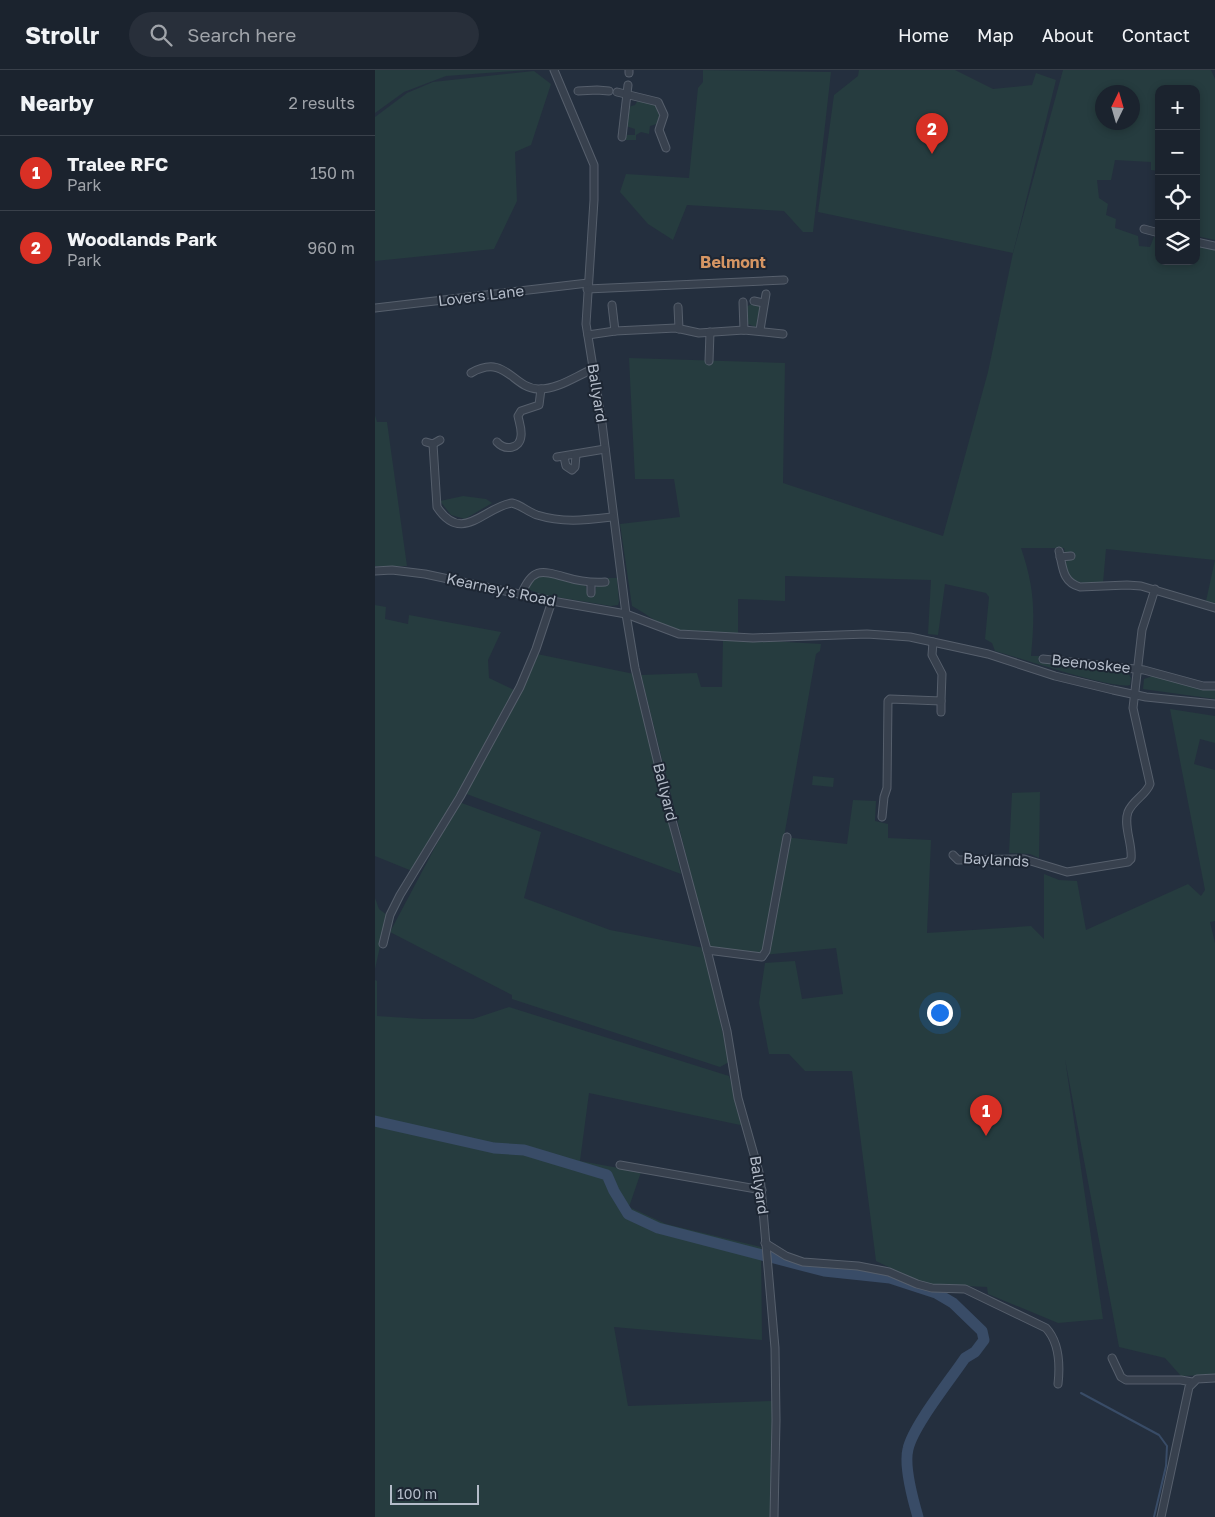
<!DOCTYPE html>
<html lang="en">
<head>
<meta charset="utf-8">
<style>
  :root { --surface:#1b232e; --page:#282f3a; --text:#f1f3f6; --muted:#a0a4aa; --line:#39404a; --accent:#d93025 }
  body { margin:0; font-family:"Golos Text",sans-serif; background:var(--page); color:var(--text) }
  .controls { position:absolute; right:15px; top:15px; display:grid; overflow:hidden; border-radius:10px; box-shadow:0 2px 8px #0003 }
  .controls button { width:45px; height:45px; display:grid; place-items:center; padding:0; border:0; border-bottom:1px solid var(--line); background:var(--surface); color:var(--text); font:25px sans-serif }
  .compass { position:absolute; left:720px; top:15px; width:45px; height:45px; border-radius:50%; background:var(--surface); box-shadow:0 2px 8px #0003; rotate:5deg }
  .scale { position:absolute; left:15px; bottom:12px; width:89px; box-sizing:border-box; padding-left:5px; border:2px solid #b4bcc9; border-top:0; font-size:14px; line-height:18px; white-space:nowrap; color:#b4bcc9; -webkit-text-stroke:4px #1d2633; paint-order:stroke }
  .you { position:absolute; left:564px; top:942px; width:18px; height:18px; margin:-12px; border:4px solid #fff; border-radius:50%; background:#1a73e8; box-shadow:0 0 0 8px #1a73e833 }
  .badge { display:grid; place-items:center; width:32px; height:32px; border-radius:50%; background:var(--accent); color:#fff; font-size:16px; font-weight:700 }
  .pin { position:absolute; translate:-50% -41px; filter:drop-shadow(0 1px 2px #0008) }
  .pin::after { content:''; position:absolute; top:26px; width:18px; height:15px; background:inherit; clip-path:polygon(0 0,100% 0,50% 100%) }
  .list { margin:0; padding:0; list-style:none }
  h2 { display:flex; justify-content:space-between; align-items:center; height:65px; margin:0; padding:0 20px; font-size:21px }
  h2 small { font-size:16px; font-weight:400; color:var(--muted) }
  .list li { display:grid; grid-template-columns:32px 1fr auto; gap:15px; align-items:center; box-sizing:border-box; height:75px; padding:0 20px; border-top:1px solid var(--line) }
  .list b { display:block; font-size:19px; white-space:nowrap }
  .list p { margin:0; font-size:16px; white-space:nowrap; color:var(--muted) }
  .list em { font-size:16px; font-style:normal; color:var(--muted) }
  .icon { flex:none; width:28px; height:28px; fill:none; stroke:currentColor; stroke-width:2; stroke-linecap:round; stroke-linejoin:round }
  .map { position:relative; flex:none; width:840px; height:1447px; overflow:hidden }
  header { display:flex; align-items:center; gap:30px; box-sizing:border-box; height:70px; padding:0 25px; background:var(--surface); border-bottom:1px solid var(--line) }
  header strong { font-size:24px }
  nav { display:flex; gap:28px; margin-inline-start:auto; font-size:18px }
  .search { width:350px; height:45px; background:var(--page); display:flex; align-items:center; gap:12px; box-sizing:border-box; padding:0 18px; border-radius:28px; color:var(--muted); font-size:19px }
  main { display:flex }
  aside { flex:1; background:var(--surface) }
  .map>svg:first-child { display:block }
  .green { fill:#263c3f; fill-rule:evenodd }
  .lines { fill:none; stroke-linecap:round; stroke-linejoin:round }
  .stream { stroke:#394c67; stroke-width:2 }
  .river { stroke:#394c67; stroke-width:11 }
  .minor-casing { stroke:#565f6c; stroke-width:9 }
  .minor { stroke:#38414e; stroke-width:7 }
  .labels { text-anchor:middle; stroke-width:4; stroke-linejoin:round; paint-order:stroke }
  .street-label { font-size:15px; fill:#b4bcc9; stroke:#1d2633 }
  .neighbourhood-label { font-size:16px; font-weight:bold; fill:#d59563; stroke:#1d2633 }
</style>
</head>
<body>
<header>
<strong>Strollr</strong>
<div class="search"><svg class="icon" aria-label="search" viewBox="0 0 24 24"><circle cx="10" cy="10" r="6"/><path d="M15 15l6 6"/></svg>Search here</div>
<nav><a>Home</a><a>Map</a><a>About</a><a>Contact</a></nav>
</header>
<main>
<aside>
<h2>Nearby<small>2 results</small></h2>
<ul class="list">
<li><span class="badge">1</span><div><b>Tralee RFC</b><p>Park</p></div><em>150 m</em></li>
<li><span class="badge">2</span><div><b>Woodlands Park</b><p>Park</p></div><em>960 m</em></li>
</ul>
</aside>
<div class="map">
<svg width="840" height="1447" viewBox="0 0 840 1447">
  <rect width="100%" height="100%" fill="#242f3e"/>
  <!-- green -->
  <g class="green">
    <polygon points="0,0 153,0 71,6 29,22 0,43"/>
    <polygon points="328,0 456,2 438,162 428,162 409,141 312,135 298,170 273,154 245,122 251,104 314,108 323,18 328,12"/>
    <polygon points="484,0 580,0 618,19 657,15 661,3 681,10 638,183 443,142 459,25 483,6"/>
    <path d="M688,0H836L840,9V170L821,166V19H784V101L776,100V92L740,90L736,110H722L724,128L733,134L731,145L741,149L740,158L763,166L764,176L775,177L779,167L784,166V191H821V175L840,179V490L731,479L728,513C711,514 684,515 692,488L699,487V482L690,483L689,478H646C660,519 660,543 656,586H664L663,591L675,592L679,598H685L688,594L752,601L756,608L755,615C738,620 642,587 620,581L617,573L610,569L614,527L611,523L570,514L563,565L553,564L556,510L410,506V531L363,529V565C345,564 323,565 305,561C288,558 272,544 257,536L245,454L305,447L299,409H260L254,288L410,293L408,413L568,466L613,302L638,183ZM728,22H758V52H728Z"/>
    <polygon points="159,1 176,14 156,75 140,82 142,131 119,179 0,191 0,47 32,23 58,12"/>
    <polygon points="263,30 280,34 285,48 282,54 275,56 274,64 266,62 261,65 261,70 250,70 252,65 260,65 260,59 251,56 253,37 260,35"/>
    <polygon points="378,233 386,236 382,250 384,252 380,257 371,253 371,237"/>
    <polygon points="0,345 2,352 12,352 32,496 0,496"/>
    <polygon points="88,426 111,429 117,433 90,449 76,445 65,431"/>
    <polygon points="840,490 840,534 831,531"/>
    <polygon points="162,506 176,506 210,515 214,524 219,524 222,515 232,513 232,508 242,508 244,532 243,535 236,536 169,525 152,519"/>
    <polygon points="0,535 11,537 10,549 33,554 34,545 126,562 113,590 114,608 139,620 97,698 37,801 0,786"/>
    <polygon points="348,568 446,574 445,581 441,584 409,767 472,774 478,730 501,731 500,751 513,754 513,768 556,770 552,863 656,856 669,869 669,804 684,810 702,811 711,860 813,814 826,826 830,820 795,639 840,646 840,673 825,669 819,694 840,700 840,851 835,852 840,873 840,1305 806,1306 790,1288 744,1277 690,989 728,1249 683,1253 613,1224 612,1217 549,1214 501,1191 477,1001 430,1001 414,984 394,984 384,933 390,893 420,891 427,929 468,924 461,878 388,885 335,881 266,605 322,603 326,617 347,617"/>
    <polygon points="162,584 259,604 306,804 89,723 144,628"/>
    <polygon points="781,605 840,620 840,629 768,619 769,609"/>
    <polygon points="438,706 459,708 458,717 437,715"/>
    <polygon points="665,722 664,788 655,784 634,783 637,723"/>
    <polygon points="84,732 166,762 149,828 235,860 329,878 354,992 345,997 137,929 137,925 15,862"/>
    <polygon points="0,828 4,839 12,845 0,899"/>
    <polygon points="0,910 2,911 2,946 48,949 98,949 134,937 354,1006 370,1056 214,1023 205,1091 266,1102 254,1137 291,1154 386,1177 387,1270 239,1257 253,1336 397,1331 401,1350 395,1447 0,1447"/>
  </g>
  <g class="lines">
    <!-- stream -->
    <polyline class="stream" points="706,1323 784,1365 792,1376 791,1396 779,1447"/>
    <!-- river -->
    <path class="river" d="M0,1051L119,1078L149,1080L232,1105L239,1121L253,1144L283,1158L449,1201L515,1208L561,1223L578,1233L607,1261L609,1270L600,1282L590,1288C576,1309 538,1356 533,1379C529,1395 538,1430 543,1447"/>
    <!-- minor casing -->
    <g class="minor-casing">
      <g id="minor">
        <polyline points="179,0 219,95 219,130 211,254 227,353 251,544 260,598 294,739 332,880 352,961 363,1028 385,1106 400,1278 401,1350 399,1447"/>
        <polyline points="254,3 254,0"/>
        <polyline points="203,21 222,20 234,21"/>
        <polyline points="242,22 283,32 289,45 284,60 291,78"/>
        <polyline points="247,67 253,15"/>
        <polyline points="769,159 784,163"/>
        <polyline points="821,172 840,176"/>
        <polyline points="212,219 409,210"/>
        <polyline points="379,231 389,233"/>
        <polyline points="368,232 369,260"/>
        <polyline points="237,235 240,261"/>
        <polyline points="303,237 304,259"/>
        <polyline points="0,238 213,213"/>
        <polyline points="385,260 391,224"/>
        <polyline points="213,265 240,261 301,258 324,263 369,260 408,264"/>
        <polyline points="334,291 335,262"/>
        <path d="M96,303C131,283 137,318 163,319C182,320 201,306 218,299"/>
        <polyline points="51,372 58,374 65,370"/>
        <path d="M122,372C130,381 145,379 146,366C147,359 144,352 143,346L146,341L164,335L166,319"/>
        <path d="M58,374L62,437C87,475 109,437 137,433C146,435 153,442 162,445C188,453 211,450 237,447"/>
        <polyline points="182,387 230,379"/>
        <polyline points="189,387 191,396 197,400 200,397 201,385"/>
        <path d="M684,481C688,497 687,512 705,517L752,515L766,516L840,538"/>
        <polyline points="685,487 696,486"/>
        <polyline points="0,501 17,500 50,504 177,531 251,544 304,564 378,568 492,564 535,567 613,584 680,606 738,620 771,627 840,634"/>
        <polyline points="216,523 216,513"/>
        <path d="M146,525C157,498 165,500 190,507C203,511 216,513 230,512"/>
        <polyline points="668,589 769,600 828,616 840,616"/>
        <polyline points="566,642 566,631"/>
        <polyline points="507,747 509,727 512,718 513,631 515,629 566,631 567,604 557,585 558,572"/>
        <path d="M578,785L583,790L649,789L692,802L753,792L756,789C758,775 748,756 753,742C758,730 771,725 775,714L758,638L767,560L780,519"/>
        <polyline points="8,874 15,845 25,825 85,727 145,617 161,579 177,531"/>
        <polyline points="332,880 387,887 391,881 412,767"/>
        <polyline points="245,1095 387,1120"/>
        <path d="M390,1173L411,1186L428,1192L483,1196L514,1202L542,1214L557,1218L590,1219L671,1258C684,1272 685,1296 683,1314"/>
        <polyline points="737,1288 746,1307 751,1310 806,1310 817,1312"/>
        <polyline points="786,1447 814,1317 822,1309 840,1308"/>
      </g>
    </g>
    <!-- minor -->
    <use href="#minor" class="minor"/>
  </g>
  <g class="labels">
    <!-- street labels -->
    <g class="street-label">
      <text transform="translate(106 226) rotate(-7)" y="5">Lovers Lane</text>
      <text transform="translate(222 323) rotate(81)" y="5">Ballyard</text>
      <text transform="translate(126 520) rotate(12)" y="5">Kearney's Road</text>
      <text transform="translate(716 594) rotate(6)" y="5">Beenoskee</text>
      <text transform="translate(290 722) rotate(76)" y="5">Ballyard</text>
      <text transform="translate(621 790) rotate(3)" y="5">Baylands</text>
      <text transform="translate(384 1115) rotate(82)" y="5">Ballyard</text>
    </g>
    <!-- neighbourhood labels -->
    <g class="neighbourhood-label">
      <text x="358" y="198">Belmont</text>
    </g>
  </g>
</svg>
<div class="controls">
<button>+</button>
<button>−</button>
<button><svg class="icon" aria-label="locate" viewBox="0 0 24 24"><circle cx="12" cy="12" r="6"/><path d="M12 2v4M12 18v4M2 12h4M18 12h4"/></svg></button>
<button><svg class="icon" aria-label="layers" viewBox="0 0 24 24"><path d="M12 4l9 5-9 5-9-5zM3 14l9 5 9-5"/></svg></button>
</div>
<svg class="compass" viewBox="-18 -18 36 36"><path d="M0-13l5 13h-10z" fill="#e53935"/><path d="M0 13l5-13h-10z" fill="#a0a4aa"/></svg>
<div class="scale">100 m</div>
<div class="you"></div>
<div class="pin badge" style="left:611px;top:1066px">1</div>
<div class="pin badge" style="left:557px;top:84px">2</div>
</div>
</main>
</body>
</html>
